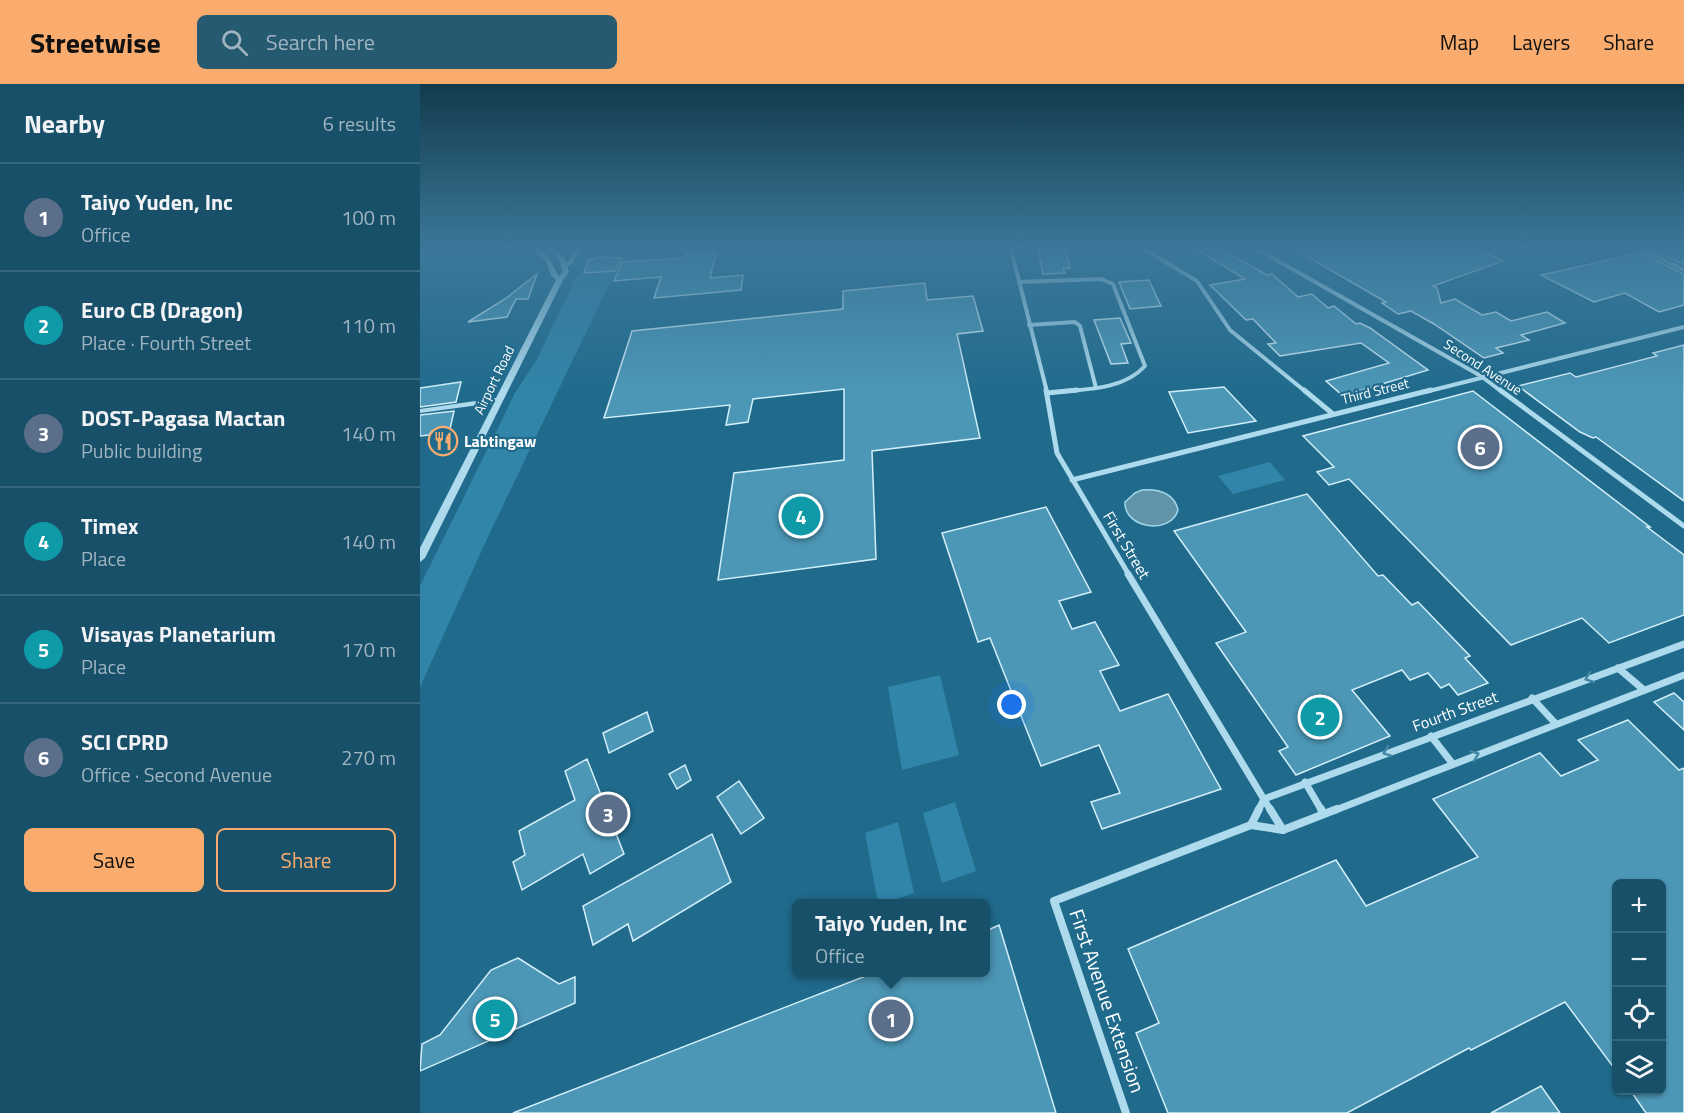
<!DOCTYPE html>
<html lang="en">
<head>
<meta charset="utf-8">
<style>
  :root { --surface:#185069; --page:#255a71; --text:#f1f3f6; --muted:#9fb5c0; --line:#36677d; --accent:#f9ac6d }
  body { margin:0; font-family:"Titillium Web",sans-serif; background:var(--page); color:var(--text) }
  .controls { position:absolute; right:18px; bottom:18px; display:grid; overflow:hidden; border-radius:9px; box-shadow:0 2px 4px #0004 }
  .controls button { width:54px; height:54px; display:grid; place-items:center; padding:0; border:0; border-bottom:2px solid var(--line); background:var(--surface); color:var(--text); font:30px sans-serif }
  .you { position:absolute; left:592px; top:621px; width:21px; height:21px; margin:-15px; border:4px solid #fff; border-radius:50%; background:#1a73e8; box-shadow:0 0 0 9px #1a73e833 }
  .badge { display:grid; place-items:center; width:39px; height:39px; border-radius:50%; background:var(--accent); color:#fff; font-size:20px; font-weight:700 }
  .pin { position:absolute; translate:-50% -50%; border:3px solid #fff; box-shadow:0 2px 6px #0006 }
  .popup { position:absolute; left:372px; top:815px; width:198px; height:78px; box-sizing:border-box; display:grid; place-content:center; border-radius:9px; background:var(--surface); filter:drop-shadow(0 2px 4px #0005); font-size:20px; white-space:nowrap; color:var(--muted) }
  .popup b { font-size:22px; color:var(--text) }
  .popup::after { content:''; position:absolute; left:50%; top:100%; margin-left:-12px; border:12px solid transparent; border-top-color:var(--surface) }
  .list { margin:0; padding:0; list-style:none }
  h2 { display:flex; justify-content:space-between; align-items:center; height:78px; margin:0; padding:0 24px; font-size:26px }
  h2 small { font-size:20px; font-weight:400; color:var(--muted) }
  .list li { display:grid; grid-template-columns:39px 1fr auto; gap:18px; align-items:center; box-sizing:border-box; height:108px; padding:0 24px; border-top:2px solid var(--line) }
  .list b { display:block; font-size:22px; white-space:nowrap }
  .list p { margin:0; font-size:20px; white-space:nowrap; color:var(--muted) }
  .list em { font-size:20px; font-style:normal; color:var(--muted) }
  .actions { display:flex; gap:12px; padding:18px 24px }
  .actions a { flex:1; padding:14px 0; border:2px solid var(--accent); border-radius:9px; text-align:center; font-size:21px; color:var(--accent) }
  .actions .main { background:var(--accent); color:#111 }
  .icon { flex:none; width:33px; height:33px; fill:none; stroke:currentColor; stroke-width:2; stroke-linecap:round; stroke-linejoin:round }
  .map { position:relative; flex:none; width:1264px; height:1029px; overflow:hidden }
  header { display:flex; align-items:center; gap:36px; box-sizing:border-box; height:84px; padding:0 30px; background:var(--accent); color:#111 }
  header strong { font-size:28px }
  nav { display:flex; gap:33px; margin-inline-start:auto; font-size:21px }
  .search { width:420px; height:54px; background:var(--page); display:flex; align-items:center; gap:15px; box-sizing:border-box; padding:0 21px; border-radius:9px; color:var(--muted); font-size:22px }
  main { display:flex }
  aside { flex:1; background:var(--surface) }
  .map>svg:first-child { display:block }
  .green { fill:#3085a8 }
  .water { fill:#6194a9; stroke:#a1d8ed; stroke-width:1.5 }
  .building { fill:#4c97b6; stroke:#d2eef9; stroke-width:1.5 }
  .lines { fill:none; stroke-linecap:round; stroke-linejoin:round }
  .minor-far3 { stroke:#addaec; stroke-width:4 }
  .minor-far2 { stroke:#addaec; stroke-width:5 }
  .minor-far1 { stroke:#addaec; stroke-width:7 }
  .minor { stroke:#addaec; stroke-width:8 }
  .tertiary { fill:#addaec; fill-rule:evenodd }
  .oneway { stroke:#4387a4 }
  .labels { text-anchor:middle; stroke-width:4.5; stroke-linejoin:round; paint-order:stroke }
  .far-street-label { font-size:14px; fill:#fff; stroke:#206b8c }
  .poi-label { font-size:16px; font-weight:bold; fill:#fff; stroke:#206b8c; text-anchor:start }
  .street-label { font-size:16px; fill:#fff; stroke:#206b8c }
  .near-street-label { font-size:20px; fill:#fff; stroke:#206b8c }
</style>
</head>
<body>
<header>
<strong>Streetwise</strong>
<div class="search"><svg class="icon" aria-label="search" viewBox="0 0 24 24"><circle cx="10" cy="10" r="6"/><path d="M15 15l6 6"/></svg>Search here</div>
<nav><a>Map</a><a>Layers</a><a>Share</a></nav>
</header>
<main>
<aside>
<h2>Nearby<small>6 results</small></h2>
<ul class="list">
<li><span class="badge" style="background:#5c6f8a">1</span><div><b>Taiyo Yuden, Inc</b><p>Office</p></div><em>100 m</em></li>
<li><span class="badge" style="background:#0f9aa8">2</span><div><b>Euro CB (Dragon)</b><p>Place · Fourth Street</p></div><em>110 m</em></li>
<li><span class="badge" style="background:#5c6f8a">3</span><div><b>DOST-Pagasa Mactan</b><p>Public building</p></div><em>140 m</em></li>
<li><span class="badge" style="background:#0f9aa8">4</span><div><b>Timex</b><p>Place</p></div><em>140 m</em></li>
<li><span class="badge" style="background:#0f9aa8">5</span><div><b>Visayas Planetarium</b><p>Place</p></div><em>170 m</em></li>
<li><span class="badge" style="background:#5c6f8a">6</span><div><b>SCI CPRD</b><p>Office · Second Avenue</p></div><em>270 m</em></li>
</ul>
<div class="actions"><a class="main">Save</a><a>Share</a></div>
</aside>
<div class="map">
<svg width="1264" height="1029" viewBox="0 0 1264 1029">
  <rect width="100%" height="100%" fill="#206b8c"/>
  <!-- green -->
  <g class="green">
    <polygon points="195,188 66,457 0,603 0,502 95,309 117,275 157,191"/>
    <polygon points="850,378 865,396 813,410 798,392"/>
    <polygon points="520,591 539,671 482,686 468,603"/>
    <polygon points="535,718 556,787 522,799 503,729"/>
    <polygon points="478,738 494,809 465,819 458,819 445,749"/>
  </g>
  <!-- water -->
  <path class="water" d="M722,406C738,405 754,409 758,426C751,451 704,445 705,418L715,409Z"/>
  <!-- building -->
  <g class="building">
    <polygon points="618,165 645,165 650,184 643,184 645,189 623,190"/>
    <polygon points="776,165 801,165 847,191 852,190 878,213 892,210 908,224 914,222 936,240 940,239 950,244 1008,286 923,312 906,297 969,279 941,259 860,272 848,260 856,259 833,235 826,236 790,201 825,195"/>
    <polygon points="874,165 1057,165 1083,177 1013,202 1017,204 1021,219 1035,215 1062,231 1076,228 1091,237 1127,228 1145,239 1101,251 1109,256 1076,264 1083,269 1064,274 1014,240 991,227 978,230 962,219 966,218"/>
    <polygon points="1239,165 1264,165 1264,181 1233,166"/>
    <polygon points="267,169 296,169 290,194 323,191 321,206 234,214 241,193 194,197 202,178 264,174"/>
    <polygon points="1220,169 1264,190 1264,221 1239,228 1205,209 1174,218 1121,191"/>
    <polygon points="180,173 202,174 195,187 164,189 168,176"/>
    <polygon points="117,190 108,215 96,215 87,233 48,238 85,215"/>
    <polygon points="729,196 741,222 710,225 699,198"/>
    <polygon points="505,199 507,216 553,212 563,247 537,250 560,354 452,367 456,475 298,496 314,389 424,376 424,305 333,315 328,338 306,341 310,321 184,334 212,247 423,225 423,207"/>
    <polygon points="700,234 711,259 701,260 708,279 691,280 674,236"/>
    <polygon points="1264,261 1264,417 1176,353 1173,354 1160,348 1098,302 1150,289 1156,293 1237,272 1233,269"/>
    <polygon points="41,298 36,318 0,323 0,304"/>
    <polygon points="804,303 836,337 768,349 749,308"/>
    <polygon points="1053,307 1230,443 1227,443 1264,471 1264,531 1189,559 1162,534 1091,561 929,395 909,401 897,388 914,383 883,352"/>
    <polygon points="34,327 30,345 12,347 9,351 0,352 0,331"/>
    <polygon points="887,410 958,492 963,491 992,521 998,518 1050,572 1045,574 1068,599 1038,611 1029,600 1021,604 1008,589 990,596 982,586 932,606 970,652 876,691 859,667 868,663 796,559 826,548 754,447"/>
    <polygon points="626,423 671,508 639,517 652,545 675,538 699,581 680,587 700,627 748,610 801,705 682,745 671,718 700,709 679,661 621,682 570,554 558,558 522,449"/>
    <polygon points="1254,609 1264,618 1264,646 1234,618"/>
    <polygon points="227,628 233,647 189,669 183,649"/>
    <polygon points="1208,636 1259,686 1264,684 1264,1029 1226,1029 1210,1006 1242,1006 1242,800 1197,800 1197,988 1145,918 1051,966 1049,964 927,1029 748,1029 716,949 739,939 708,865 916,776 946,822 1058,773 1013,715 1120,669 1141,692 1178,676 1158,656"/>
    <polygon points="167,675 204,770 170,790 163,770 102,806 93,778 105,771 99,747 155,716 145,687"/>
    <polygon points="265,681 271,696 257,705 249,690"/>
    <polygon points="319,697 344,734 321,750 297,713"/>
    <polygon points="292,750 311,798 213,857 208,840 173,861 163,822"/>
    <polygon points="579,841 636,1029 93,1029 456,888 566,888 566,847"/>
    <polygon points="98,874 139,900 155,893 155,919 0,987 2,960 20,951 71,886"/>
    <polygon points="1121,1002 1140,1029 1071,1029"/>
  </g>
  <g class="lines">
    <!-- minor-far3 -->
    <g class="minor-far3">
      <polyline points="591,165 627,308"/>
      <polyline points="724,165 777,197 810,246 886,308"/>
      <polyline points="837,165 1061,292 1082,308"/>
      <polyline points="1221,165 1264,186"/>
      <polyline points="145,182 151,178 158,165"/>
      <path d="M599,198L681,195L693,200L725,282C704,305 669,305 639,308"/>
      <polyline points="609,241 655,238 660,242 676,304"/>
      <polyline points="1005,308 1264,243"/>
    </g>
    <!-- minor-far2 -->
    <g class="minor-far2">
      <polyline points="626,306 637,369 709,491"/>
      <polyline points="884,306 913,330"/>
      <polyline points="1080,306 1264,442"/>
      <polyline points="627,309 657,306"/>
      <polyline points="652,396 1011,306"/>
    </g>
    <!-- minor-far1 -->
    <g class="minor-far1">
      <polyline points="708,490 851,727"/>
      <polyline points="1198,584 1224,606"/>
      <polyline points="1112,614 1136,640"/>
      <polyline points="1011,652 1032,679"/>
      <polyline points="885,698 902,727"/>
      <polyline points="838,727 844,715 1264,560"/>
      <polyline points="913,727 1264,591"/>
    </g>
    <!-- minor -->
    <g class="minor">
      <polyline points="850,725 863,746"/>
      <polyline points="901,725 903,729"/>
      <polyline points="831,741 839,725"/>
      <polyline points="706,1029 634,817 831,741 863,746 917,725"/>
    </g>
    <!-- tertiary -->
    <path class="tertiary" d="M111,165C130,164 131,181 139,192L143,188L138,174L130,165H136L144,173L149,188L143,196L5,474L0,478V464L74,319L0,329V325L76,314L136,196L131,191L126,177Z"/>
  </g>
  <!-- one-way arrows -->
  <defs><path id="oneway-chevron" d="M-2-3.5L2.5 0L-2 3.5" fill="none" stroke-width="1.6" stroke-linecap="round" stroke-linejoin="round" transform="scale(1.5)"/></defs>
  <g class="oneway">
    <use href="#oneway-chevron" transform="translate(1169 594) rotate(160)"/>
    <use href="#oneway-chevron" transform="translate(967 668) rotate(160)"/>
    <use href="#oneway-chevron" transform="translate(1055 671) rotate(-21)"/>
  </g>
  <!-- sky -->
  <linearGradient id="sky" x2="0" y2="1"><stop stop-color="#123b4d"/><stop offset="0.53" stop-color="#3c7799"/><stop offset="1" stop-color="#3c7799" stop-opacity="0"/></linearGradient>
  <rect width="1264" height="309" fill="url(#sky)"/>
  <!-- icons -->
  <defs>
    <g id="restaurant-ring" transform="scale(1.5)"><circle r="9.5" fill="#206b8c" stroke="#f9ac6d" stroke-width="1.5"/><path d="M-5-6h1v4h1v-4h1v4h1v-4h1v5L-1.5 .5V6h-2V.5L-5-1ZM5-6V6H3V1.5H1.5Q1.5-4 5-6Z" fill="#f9ac6d"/></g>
  </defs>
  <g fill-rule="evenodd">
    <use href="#restaurant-ring" x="23" y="357"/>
  </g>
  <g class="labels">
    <!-- far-street labels -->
    <g class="far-street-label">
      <text transform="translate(1063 283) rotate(33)" y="5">Second Avenue</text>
      <text transform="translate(74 296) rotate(-64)" y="5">Airport Road</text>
      <text transform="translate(955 307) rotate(-14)" y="5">Third Street</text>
    </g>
    <!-- poi labels -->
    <g class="poi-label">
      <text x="44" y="363">Labtingaw</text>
    </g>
    <!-- street labels -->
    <g class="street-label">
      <text transform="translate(707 461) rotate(59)" y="6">First Street</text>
      <text transform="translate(1035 627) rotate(-20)" y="6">Fourth Street</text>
    </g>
    <!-- near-street labels -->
    <g class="near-street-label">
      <text transform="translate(687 917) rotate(71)" y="7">First Avenue Extension</text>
    </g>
  </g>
</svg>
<div class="controls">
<button>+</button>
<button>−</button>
<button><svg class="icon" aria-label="locate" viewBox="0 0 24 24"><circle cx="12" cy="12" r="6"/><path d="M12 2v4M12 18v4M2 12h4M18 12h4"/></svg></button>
<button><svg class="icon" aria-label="layers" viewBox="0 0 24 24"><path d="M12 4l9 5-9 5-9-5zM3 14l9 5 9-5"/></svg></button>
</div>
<div class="you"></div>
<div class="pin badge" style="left:471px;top:935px;background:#5c6f8a">1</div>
<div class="popup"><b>Taiyo Yuden, Inc</b>Office</div>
<div class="pin badge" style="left:900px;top:633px;background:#0f9aa8">2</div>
<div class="pin badge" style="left:188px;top:730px;background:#5c6f8a">3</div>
<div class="pin badge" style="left:381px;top:432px;background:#0f9aa8">4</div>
<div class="pin badge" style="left:75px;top:935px;background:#0f9aa8">5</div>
<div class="pin badge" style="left:1060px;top:363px;background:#5c6f8a">6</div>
</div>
</main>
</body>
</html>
